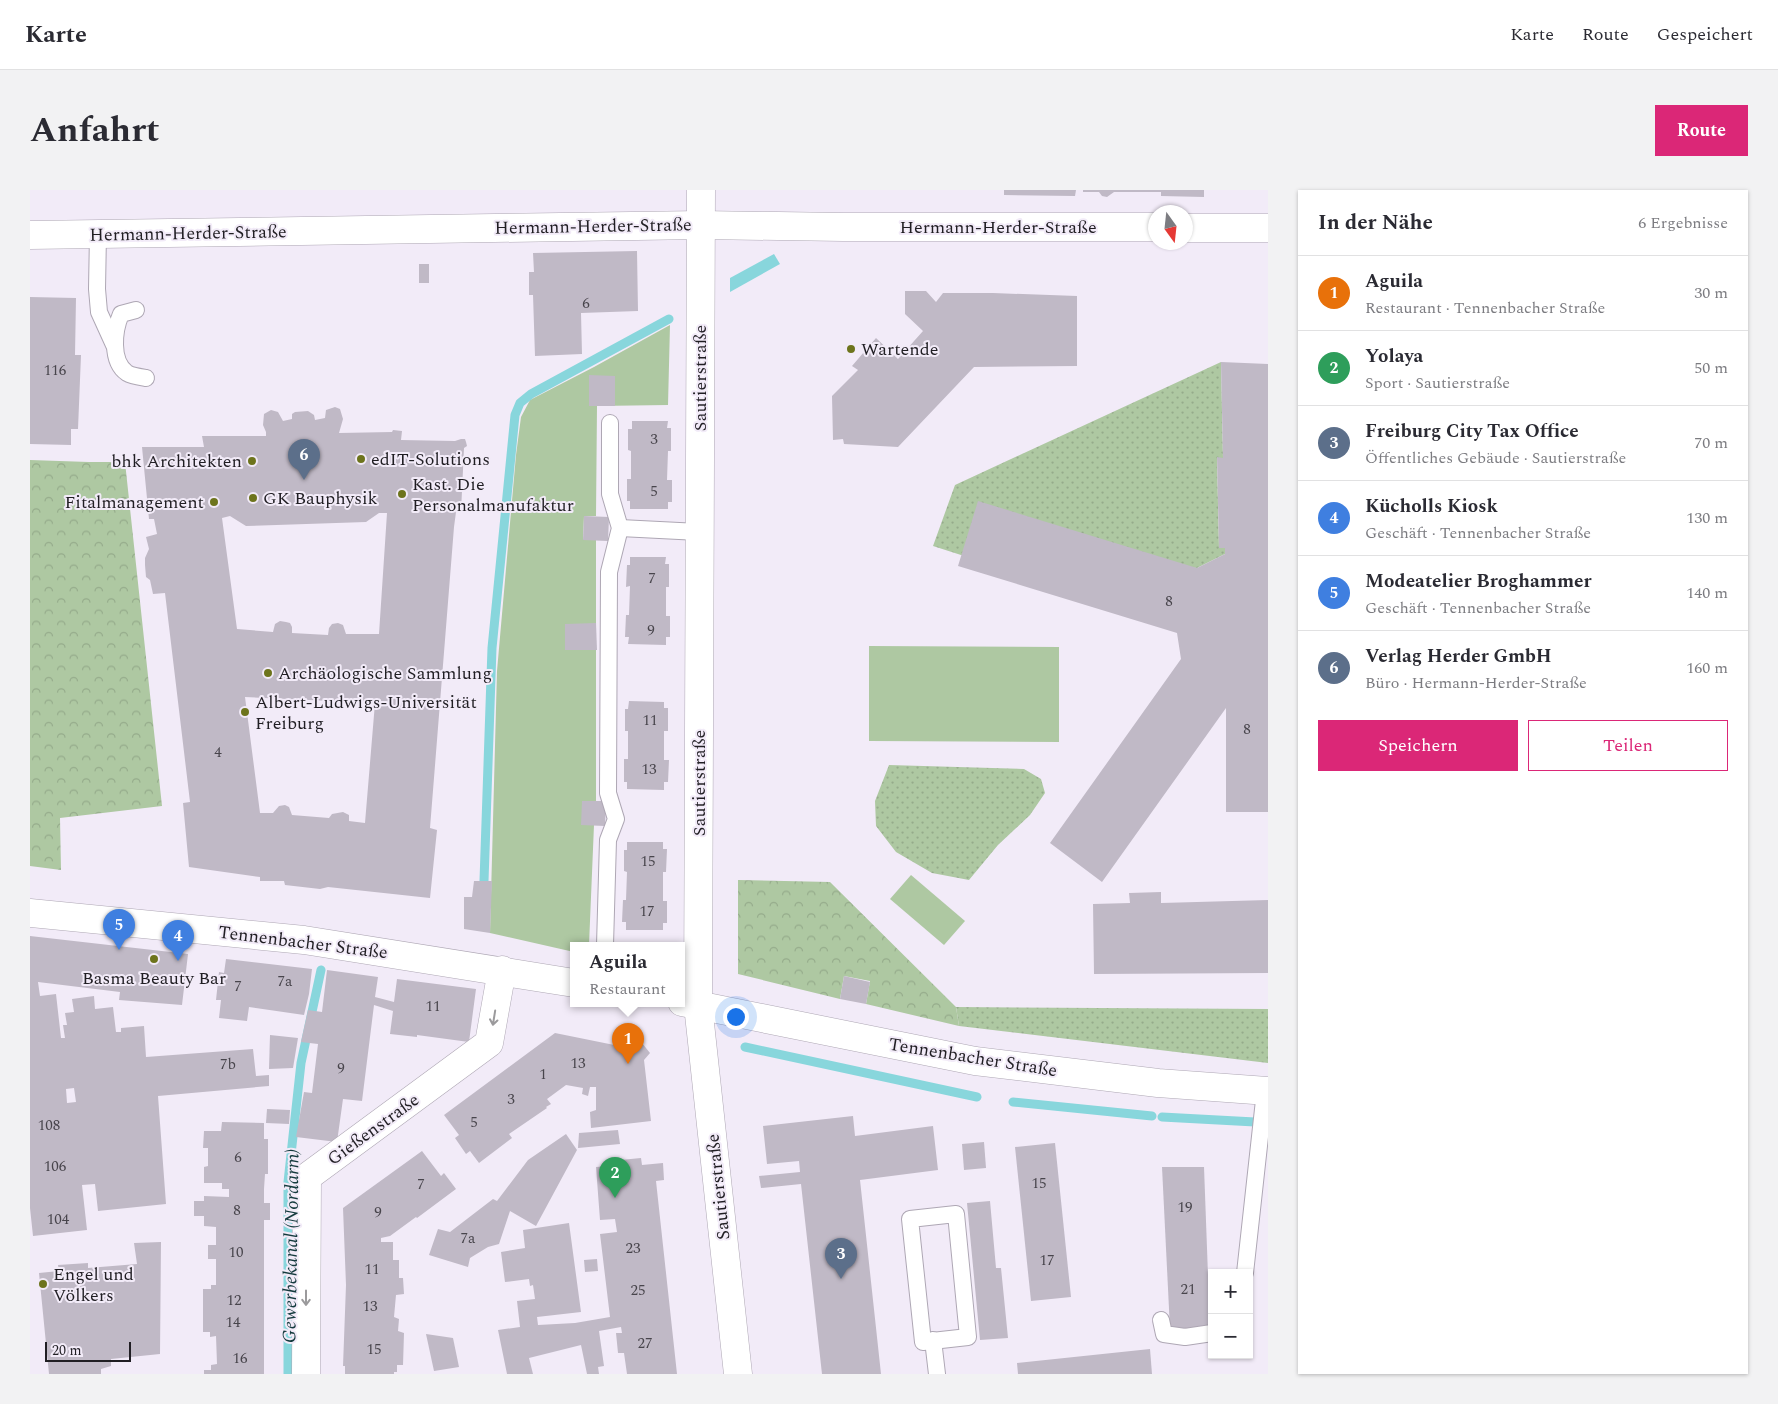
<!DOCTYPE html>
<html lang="de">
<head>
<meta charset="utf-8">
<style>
  :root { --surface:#fff; --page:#f2f2f3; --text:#2b2b33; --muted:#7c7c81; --line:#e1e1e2; --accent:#db2777 }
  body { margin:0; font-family:Spectral,serif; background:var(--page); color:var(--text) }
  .controls { position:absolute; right:15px; bottom:15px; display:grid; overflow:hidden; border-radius:0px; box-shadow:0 1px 4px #0004 }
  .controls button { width:45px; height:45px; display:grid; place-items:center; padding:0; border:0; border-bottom:1px solid var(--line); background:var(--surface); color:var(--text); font:25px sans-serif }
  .compass { position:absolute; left:1118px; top:15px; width:45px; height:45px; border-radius:50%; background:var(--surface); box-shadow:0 1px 4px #0004; rotate:165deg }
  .scale { position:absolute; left:15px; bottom:12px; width:86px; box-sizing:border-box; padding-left:5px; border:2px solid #201e23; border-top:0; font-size:14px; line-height:18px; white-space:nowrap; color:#201e23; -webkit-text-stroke:4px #f2ebf8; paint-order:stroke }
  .you { position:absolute; left:705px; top:826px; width:18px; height:18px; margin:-12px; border:4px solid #fff; border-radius:50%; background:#1a73e8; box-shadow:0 0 0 8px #1a73e833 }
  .badge { display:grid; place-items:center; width:32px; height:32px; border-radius:50%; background:var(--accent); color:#fff; font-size:16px; font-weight:700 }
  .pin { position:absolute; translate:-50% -41px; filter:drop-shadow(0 1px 2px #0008) }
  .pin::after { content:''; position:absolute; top:26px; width:18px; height:15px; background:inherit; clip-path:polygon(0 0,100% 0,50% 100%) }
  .popup { position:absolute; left:540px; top:752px; width:115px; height:65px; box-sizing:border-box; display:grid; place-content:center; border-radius:0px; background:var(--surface); filter:drop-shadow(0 1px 4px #0005); font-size:16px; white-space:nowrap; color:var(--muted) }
  .popup b { font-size:19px; color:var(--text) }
  .popup::after { content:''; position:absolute; left:50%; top:100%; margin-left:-10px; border:10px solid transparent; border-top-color:var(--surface) }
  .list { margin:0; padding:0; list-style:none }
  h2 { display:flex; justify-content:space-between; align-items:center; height:65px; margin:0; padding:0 20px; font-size:21px }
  h2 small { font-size:16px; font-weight:400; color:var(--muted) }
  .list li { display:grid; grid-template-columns:32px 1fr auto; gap:15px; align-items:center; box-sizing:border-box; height:75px; padding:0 20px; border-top:1px solid var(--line) }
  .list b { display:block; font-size:19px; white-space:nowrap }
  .list p { margin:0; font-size:16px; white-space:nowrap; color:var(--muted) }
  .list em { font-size:16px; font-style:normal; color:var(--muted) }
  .actions { display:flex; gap:10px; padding:15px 20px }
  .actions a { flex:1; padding:11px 0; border:1px solid var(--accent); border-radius:0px; text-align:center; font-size:18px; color:var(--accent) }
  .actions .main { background:var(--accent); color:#fff }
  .map { position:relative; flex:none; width:1238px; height:1184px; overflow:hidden; border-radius:0px }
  header { display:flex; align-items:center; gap:30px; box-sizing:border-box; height:70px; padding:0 25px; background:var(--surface); border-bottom:1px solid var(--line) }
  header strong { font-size:24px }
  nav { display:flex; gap:28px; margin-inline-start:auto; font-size:18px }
  .intro { display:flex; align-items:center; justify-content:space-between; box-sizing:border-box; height:120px; padding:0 30px }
  h1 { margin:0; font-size:35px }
  .button { padding:12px 22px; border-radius:0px; background:var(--accent); color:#fff; font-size:18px; font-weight:700 }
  main { display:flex; gap:30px; padding:0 30px }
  aside { flex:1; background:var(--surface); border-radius:0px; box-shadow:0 1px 4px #0004 }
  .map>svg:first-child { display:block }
  .grass { fill:url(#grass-dots) }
  .forest { fill:url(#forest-crowns) }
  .garden { fill:#aec8a2 }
  .water { fill:#88d6dc }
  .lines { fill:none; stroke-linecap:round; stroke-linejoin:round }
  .stream { stroke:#88d6dc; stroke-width:9 }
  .building { fill:#c0b9c6; fill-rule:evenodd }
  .service-casing { stroke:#aea7b4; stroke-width:18 }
  .minor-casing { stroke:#aea7b4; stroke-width:29 }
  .service { stroke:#fff; stroke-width:16 }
  .minor { stroke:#fff; stroke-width:28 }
  .oneway { stroke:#9b9a9c }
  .poi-dot { fill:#6d741c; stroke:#f2ebf8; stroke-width:2 }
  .labels { text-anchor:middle; stroke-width:4; stroke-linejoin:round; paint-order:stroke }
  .number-label { font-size:15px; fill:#48454c }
  .street-label { font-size:18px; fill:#201e23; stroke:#f2ebf8 }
  .poi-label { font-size:18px; fill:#201e23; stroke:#f2ebf8; text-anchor:start }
  .water-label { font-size:19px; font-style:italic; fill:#143a3d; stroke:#f2ebf8 }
</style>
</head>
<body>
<header>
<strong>Karte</strong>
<nav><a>Karte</a><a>Route</a><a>Gespeichert</a></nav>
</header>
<div class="intro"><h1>Anfahrt</h1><a class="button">Route</a></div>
<main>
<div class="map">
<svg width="1238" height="1184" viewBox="0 0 1238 1184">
  <defs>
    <pattern id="grass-dots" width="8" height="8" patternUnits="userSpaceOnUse" patternTransform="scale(1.25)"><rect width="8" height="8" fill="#aec8a2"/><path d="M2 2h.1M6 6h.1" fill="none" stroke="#95ab8b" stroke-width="1.8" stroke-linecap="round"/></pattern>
    <pattern id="forest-crowns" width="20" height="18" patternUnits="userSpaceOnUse" patternTransform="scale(1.25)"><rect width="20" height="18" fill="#aec8a2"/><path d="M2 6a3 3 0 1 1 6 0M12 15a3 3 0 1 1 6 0" fill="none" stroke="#95ab8b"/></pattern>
  </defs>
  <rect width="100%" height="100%" fill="#f2ebf8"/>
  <!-- grass -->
  <g class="grass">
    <polygon points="1191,172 1193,268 1187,268 1189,358 1195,358 1195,364 1167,378 931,365 903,356 925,295"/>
    <polygon points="859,575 994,579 1011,589 1015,603 1000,625 968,655 939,690 902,683 866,662 846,636 845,611"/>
    <polygon points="926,817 1238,819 1238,873 929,836"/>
  </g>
  <!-- forest -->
  <g class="forest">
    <polygon points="0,270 59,272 95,272 132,616 30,628 31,680 0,676"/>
    <polygon points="708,690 800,692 926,817 929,836 836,814 840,791 814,786 810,809 708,784"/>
  </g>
  <!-- garden -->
  <g class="garden">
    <polygon points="640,135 638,215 567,216 566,326 554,326 553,349 566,350 566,611 552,611 552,635 564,635 559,755 544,755 544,762 460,743 467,481 486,265 491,227 500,210 564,177"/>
    <polygon points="839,456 1029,457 1029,552 839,551"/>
    <polygon points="881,685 935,731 914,755 860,709"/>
  </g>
  <!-- water -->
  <polygon class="water" points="744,64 750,74 700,102 700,88"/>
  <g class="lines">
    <!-- stream -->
    <g class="stream">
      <polyline points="454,691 462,458 485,225 490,213 501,204 639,129"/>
      <polyline points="715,857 947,907"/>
      <polyline points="983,912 1122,926"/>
      <polyline points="1132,927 1225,932"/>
      <polyline points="258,1184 258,992 271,873 291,780"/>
    </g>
  </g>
  <!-- building -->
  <g class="building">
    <polygon points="974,0 1046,0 1045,6 974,5"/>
    <polygon points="1053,0 1174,0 1174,7 1131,6 1131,2 1084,2 1077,7 1072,6 1069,2 1053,2"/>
    <polygon points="607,61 608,121 551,123 552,164 505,166 503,105 499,105 499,82 504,82 503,63"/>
    <rect x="389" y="74" width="10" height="19"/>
    <polygon points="875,101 896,101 906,112 913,103 963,103 1047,106 1047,176 944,177 868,257 814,254 813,249 803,250 802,206 828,180 822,176 846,148 868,169 893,141 875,124"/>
    <polygon points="0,107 46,108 45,165 51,165 48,239 41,239 41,255 0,254"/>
    <polygon points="1191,172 1238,174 1238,622 1196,622 1196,518 1072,692 1020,653 1151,469 1147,443 928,376 948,311 1167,378 1195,364 1195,358 1189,358 1187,267 1193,268"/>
    <polygon points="559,185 585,186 585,216 559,216"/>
    <path d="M305,217L310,219L313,229L309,243L362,242L363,240L372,241L371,250L425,251L431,249H435L436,252L437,256L434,258L431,322H426L424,337L400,638L407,640L400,708L298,697L290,699L255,695L254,691H230V687L159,677L153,613L160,612L135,403L123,404L120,390L116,387L115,375V368L119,359L116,347L127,344L124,329H119L112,257H174L172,246H236V242L233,235L234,224L241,220L248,222L253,231L262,229V224L265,222L278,221L284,225L285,230L295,228L296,220ZM349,323H357L349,444H316L313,435L308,433L302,434L299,438L298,445L262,443V437L260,433L256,432L250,431L245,434L243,442L207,439L192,328L200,326L216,336L336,332ZM215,507L345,513L335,633L319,631V625L313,622L302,624L299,628L262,625L259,617L255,615L249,616L243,623H230Z"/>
    <polygon points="602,231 638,231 637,238 641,238 641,261 638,261 637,290 642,290 642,312 638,312 638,319 600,319 600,311 597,311 597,289 601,289 601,261 598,260 598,239 602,239"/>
    <polygon points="554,326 579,327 578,351 553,350"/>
    <polygon points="600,367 636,367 635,374 639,374 639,397 636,397 636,426 640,426 640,447 636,447 636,455 598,454 599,447 595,447 596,425 599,425 600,396 596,397 597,375 600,375"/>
    <polygon points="566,433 567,460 535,460 535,434"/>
    <polygon points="599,511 634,512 634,518 638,518 638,541 634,541 634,570 639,570 638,592 634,592 634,600 597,599 597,592 594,592 594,569 598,569 598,541 595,541 595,519 598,519"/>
    <polygon points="552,611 576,611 575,636 551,635"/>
    <polygon points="597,652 633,652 633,659 637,659 636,682 633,682 633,711 637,711 637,733 633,733 633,740 596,740 596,732 592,732 593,710 596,710 597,682 594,681 594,660 597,660"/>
    <polygon points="444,691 462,691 460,743 434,739 434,707 442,707"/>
    <polygon points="1131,702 1131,713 1238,710 1238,783 1064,784 1063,714 1100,713 1099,703"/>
    <path d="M0,746L158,764L152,815L89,810L90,802L8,792L10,806L26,804L31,848H35L33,835H37L35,823L44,822L42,809L64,806L65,819L83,817L86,842H91V838L114,836L116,867L223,859L226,886L239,885V896L128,906L136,1014L68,1021L65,994L52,995L57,1040L3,1046L0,1018ZM44,898L46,912L37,913L36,899Z"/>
    <polygon points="196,769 282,779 279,804 274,825 219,817 217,831 189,828 191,810 186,810 189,782 194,783"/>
    <polygon points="297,780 348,787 345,807 364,812 367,789 446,799 439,852 387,845 387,847 360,844 363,821 344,815 332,911 313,909 307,952 266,947 274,902 282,903 288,854 271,852 278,820 292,822"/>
    <polygon points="814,786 840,792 836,814 810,809"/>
    <polygon points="525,843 604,859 612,853 620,863 614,870 621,931 561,938 560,922 566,920 566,897 560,897 558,906 552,904 553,898 536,895 517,909 521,914 516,917 517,918 479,944 482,948 449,973 440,961 436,964 425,948 429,945 414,925"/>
    <polygon points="240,845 268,848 263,878 239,879"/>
    <polygon points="237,919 260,920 259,934 236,933"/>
    <polygon points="823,926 825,946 903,936 908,980 830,990 851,1184 792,1184 771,994 731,998 729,986 770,982 769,971 737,974 733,936"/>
    <polygon points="192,932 234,933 234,949 238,949 238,984 235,984 234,999 234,1013 240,1013 240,1030 234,1030 234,1184 174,1184 174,1180 181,1180 181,1175 187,1174 186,1146 180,1147 180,1142 173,1142 173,1099 181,1099 181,1095 186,1095 186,1069 178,1069 178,1055 186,1055 186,1037 174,1036 174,1026 164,1026 164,1011 174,1011 174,1006 199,1007 199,999 192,999 192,993 174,993 174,977 178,976 178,958 173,958 174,941 191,941"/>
    <polygon points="588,940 590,954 548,958 549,943"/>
    <polygon points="536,944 547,960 506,1036 480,1021 469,1054 458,1057 440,1068 438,1077 399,1065 408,1039 420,1042 463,1009 467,1011 498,970"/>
    <polygon points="954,952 956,978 934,980 932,954"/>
    <polygon points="1025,953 1041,1107 1001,1111 985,957"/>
    <polygon points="392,961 411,986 414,983 426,999 387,1028 386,1027 360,1046 351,1048 351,1052 363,1052 363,1070 369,1070 369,1088 373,1088 374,1104 366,1105 364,1127 369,1129 368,1141 374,1143 373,1175 367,1175 367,1182 364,1182 364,1184 315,1184 315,1176 313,1176 316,1095 313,1018"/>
    <polygon points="611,968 612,975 633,973 634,990 626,991 647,1184 597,1184 594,1163 588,1163 586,1143 592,1143 591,1137 569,1141 574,1176 568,1177 569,1184 557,1184 551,1155 499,1168 503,1184 477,1184 468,1140 490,1137 487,1111 505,1109 503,1095 500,1096 499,1089 475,1092 471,1062 495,1058 493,1040 539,1033 551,1122 507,1127 508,1135 545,1133 580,1127 570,1044 587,1042 585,1029 570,1030 566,977 580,976 580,971"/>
    <polygon points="1132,977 1174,977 1180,1139 1140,1139"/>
    <polygon points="960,1011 966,1078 971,1078 978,1148 950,1150 937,1013"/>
    <polygon points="131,1052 130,1164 81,1169 81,1176 71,1179 71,1184 19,1184 9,1083 29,1081 28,1075 58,1073 58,1078 107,1074 104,1053"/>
    <polygon points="567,1069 568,1081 555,1082 554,1070"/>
    <polygon points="396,1144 423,1148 429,1177 404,1181"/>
    <polygon points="1120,1159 1122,1184 988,1184 987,1173"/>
  </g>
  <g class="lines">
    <!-- service casing -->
    <g class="service-casing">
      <g id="service">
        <polyline points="68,44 67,99 69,122 84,155"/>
        <path d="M106,120L91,124C84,140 80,171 97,183C102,186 110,187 116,188"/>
        <polyline points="590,338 669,342"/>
        <polyline points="575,755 578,650 586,629 578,603 579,382 590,338 580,304 580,233"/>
        <polygon points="926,1024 938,1147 893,1152 880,1029"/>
        <polyline points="1215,1083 1235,901"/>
        <polyline points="1131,1130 1134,1144 1155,1147 1182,1143"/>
        <polyline points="903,1150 907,1184"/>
      </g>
    </g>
    <!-- minor casing -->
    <g class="minor-casing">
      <g id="minor">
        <polyline points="671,0 668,815 708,1184"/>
        <polyline points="1156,38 1238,38"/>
        <polyline points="0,45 671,35 813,37 1126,37"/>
        <polyline points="0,723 274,750 544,793"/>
        <polyline points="652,812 945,871 1128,893 1238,901"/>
        <polyline points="276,1184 277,987 459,853 472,780"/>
      </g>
    </g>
    <!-- service -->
    <use href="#service" class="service"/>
    <!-- minor -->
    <use href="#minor" class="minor"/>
  </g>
  <!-- one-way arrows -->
  <defs><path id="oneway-shaft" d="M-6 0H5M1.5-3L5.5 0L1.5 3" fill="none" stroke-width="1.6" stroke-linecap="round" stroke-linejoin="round" transform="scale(1.25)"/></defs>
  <g class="oneway">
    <use href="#oneway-shaft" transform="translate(464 828) rotate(99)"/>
    <use href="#oneway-shaft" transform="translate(276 1108) rotate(90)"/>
  </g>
  <!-- markers -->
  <g class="poi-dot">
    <circle cx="821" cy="159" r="5"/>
    <circle cx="331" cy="269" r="5"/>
    <circle cx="222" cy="271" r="5"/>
    <circle cx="372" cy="304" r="5"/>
    <circle cx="223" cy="308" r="5"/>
    <circle cx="184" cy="312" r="5"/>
    <circle cx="238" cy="483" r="5"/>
    <circle cx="215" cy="522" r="5"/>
    <circle cx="124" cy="769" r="5"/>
    <circle cx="13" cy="1094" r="5"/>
  </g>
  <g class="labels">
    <!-- number labels -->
    <g class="number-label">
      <text x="556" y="118">6</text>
      <text x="25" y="185">116</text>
      <text x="624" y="254">3</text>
      <text x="624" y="306">5</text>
      <text x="622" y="393">7</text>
      <text x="1139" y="416">8</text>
      <text x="621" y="445">9</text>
      <text x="620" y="535">11</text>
      <text x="1217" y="544">8</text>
      <text x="188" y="567">4</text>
      <text x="619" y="584">13</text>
      <text x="618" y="676">15</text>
      <text x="617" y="726">17</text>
      <text x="255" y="796">7a</text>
      <text x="208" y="801">7</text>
      <text x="403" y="821">11</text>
      <text x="548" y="878">13</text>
      <text x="198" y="879">7b</text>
      <text x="311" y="883">9</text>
      <text x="513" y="889">1</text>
      <text x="481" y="914">3</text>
      <text x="444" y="937">5</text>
      <text x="19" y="940">108</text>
      <text x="208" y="972">6</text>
      <text x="25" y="981">106</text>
      <text x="1009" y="998">15</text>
      <text x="391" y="999">7</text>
      <text x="1155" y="1022">19</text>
      <text x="207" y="1025">8</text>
      <text x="348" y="1027">9</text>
      <text x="28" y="1034">104</text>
      <text x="438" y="1053">7a</text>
      <text x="603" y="1063">23</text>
      <text x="206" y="1067">10</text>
      <text x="1017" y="1075">17</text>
      <text x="342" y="1084">11</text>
      <text x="1158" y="1104">21</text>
      <text x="608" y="1105">25</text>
      <text x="204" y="1115">12</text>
      <text x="340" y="1121">13</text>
      <text x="203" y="1137">14</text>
      <text x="615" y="1158">27</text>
      <text x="344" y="1164">15</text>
      <text x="210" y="1173">16</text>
    </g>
    <!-- street labels -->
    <g class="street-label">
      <text transform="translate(563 36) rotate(-1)" y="6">Hermann-Herder-Straße</text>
      <text x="968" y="43">Hermann-Herder-Straße</text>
      <text transform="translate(158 43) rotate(-1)" y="6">Hermann-Herder-Straße</text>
      <text transform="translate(670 188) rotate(-90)" y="6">Sautierstraße</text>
      <text transform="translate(669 593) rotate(-90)" y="6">Sautierstraße</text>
      <text transform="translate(273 752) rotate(7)" y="6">Tennenbacher Straße</text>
      <text transform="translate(943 867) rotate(9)" y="6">Tennenbacher Straße</text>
      <text transform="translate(343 939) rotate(-36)" y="6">Gießenstraße</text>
      <text transform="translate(688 997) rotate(-96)" y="6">Sautierstraße</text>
    </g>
    <!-- poi labels -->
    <g class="poi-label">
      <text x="831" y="165">Wartende</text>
      <text x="341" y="275">edIT-Solutions</text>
      <text x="212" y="277" text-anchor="end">bhk Architekten</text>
      <text x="382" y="300">Kast. Die<tspan x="382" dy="21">Personalmanufaktur</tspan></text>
      <text x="233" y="314">GK Bauphysik</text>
      <text x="174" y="318" text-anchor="end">Fitalmanagement</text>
      <text x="248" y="489">Archäologische Sammlung</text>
      <text x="225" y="518">Albert-Ludwigs-Universität<tspan x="225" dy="21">Freiburg</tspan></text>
      <text x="124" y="794" text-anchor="middle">Basma Beauty Bar</text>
      <text x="23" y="1090">Engel und<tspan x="23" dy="21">Völkers</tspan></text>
    </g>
    <!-- water labels -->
    <g class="water-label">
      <text transform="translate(260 1056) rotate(-89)" y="7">Gewerbekanal (Nordarm)</text>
    </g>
  </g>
</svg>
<div class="controls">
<button>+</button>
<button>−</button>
</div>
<svg class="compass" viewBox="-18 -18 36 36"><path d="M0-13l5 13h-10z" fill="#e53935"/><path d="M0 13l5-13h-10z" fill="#7c7c81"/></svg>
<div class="scale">20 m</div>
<div class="you"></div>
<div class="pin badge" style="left:598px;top:874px;background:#e8710a">1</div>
<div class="popup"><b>Aguila</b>Restaurant</div>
<div class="pin badge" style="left:585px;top:1008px;background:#2e9e5b">2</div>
<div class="pin badge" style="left:811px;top:1089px;background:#5c6f8a">3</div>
<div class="pin badge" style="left:148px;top:771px;background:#3f7fe0">4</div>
<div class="pin badge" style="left:89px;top:760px;background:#3f7fe0">5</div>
<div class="pin badge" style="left:274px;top:290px;background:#5c6f8a">6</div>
</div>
<aside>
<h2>In der Nähe<small>6 Ergebnisse</small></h2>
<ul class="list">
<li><span class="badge" style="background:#e8710a">1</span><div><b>Aguila</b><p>Restaurant · Tennenbacher Straße</p></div><em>30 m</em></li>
<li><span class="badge" style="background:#2e9e5b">2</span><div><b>Yolaya</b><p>Sport · Sautierstraße</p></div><em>50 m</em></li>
<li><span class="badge" style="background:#5c6f8a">3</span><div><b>Freiburg City Tax Office</b><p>Öffentliches Gebäude · Sautierstraße</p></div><em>70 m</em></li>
<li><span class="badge" style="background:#3f7fe0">4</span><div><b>Kücholls Kiosk</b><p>Geschäft · Tennenbacher Straße</p></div><em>130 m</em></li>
<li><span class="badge" style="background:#3f7fe0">5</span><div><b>Modeatelier Broghammer</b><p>Geschäft · Tennenbacher Straße</p></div><em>140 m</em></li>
<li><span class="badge" style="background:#5c6f8a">6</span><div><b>Verlag Herder GmbH</b><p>Büro · Hermann-Herder-Straße</p></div><em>160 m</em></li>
</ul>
<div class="actions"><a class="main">Speichern</a><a>Teilen</a></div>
</aside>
</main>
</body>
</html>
